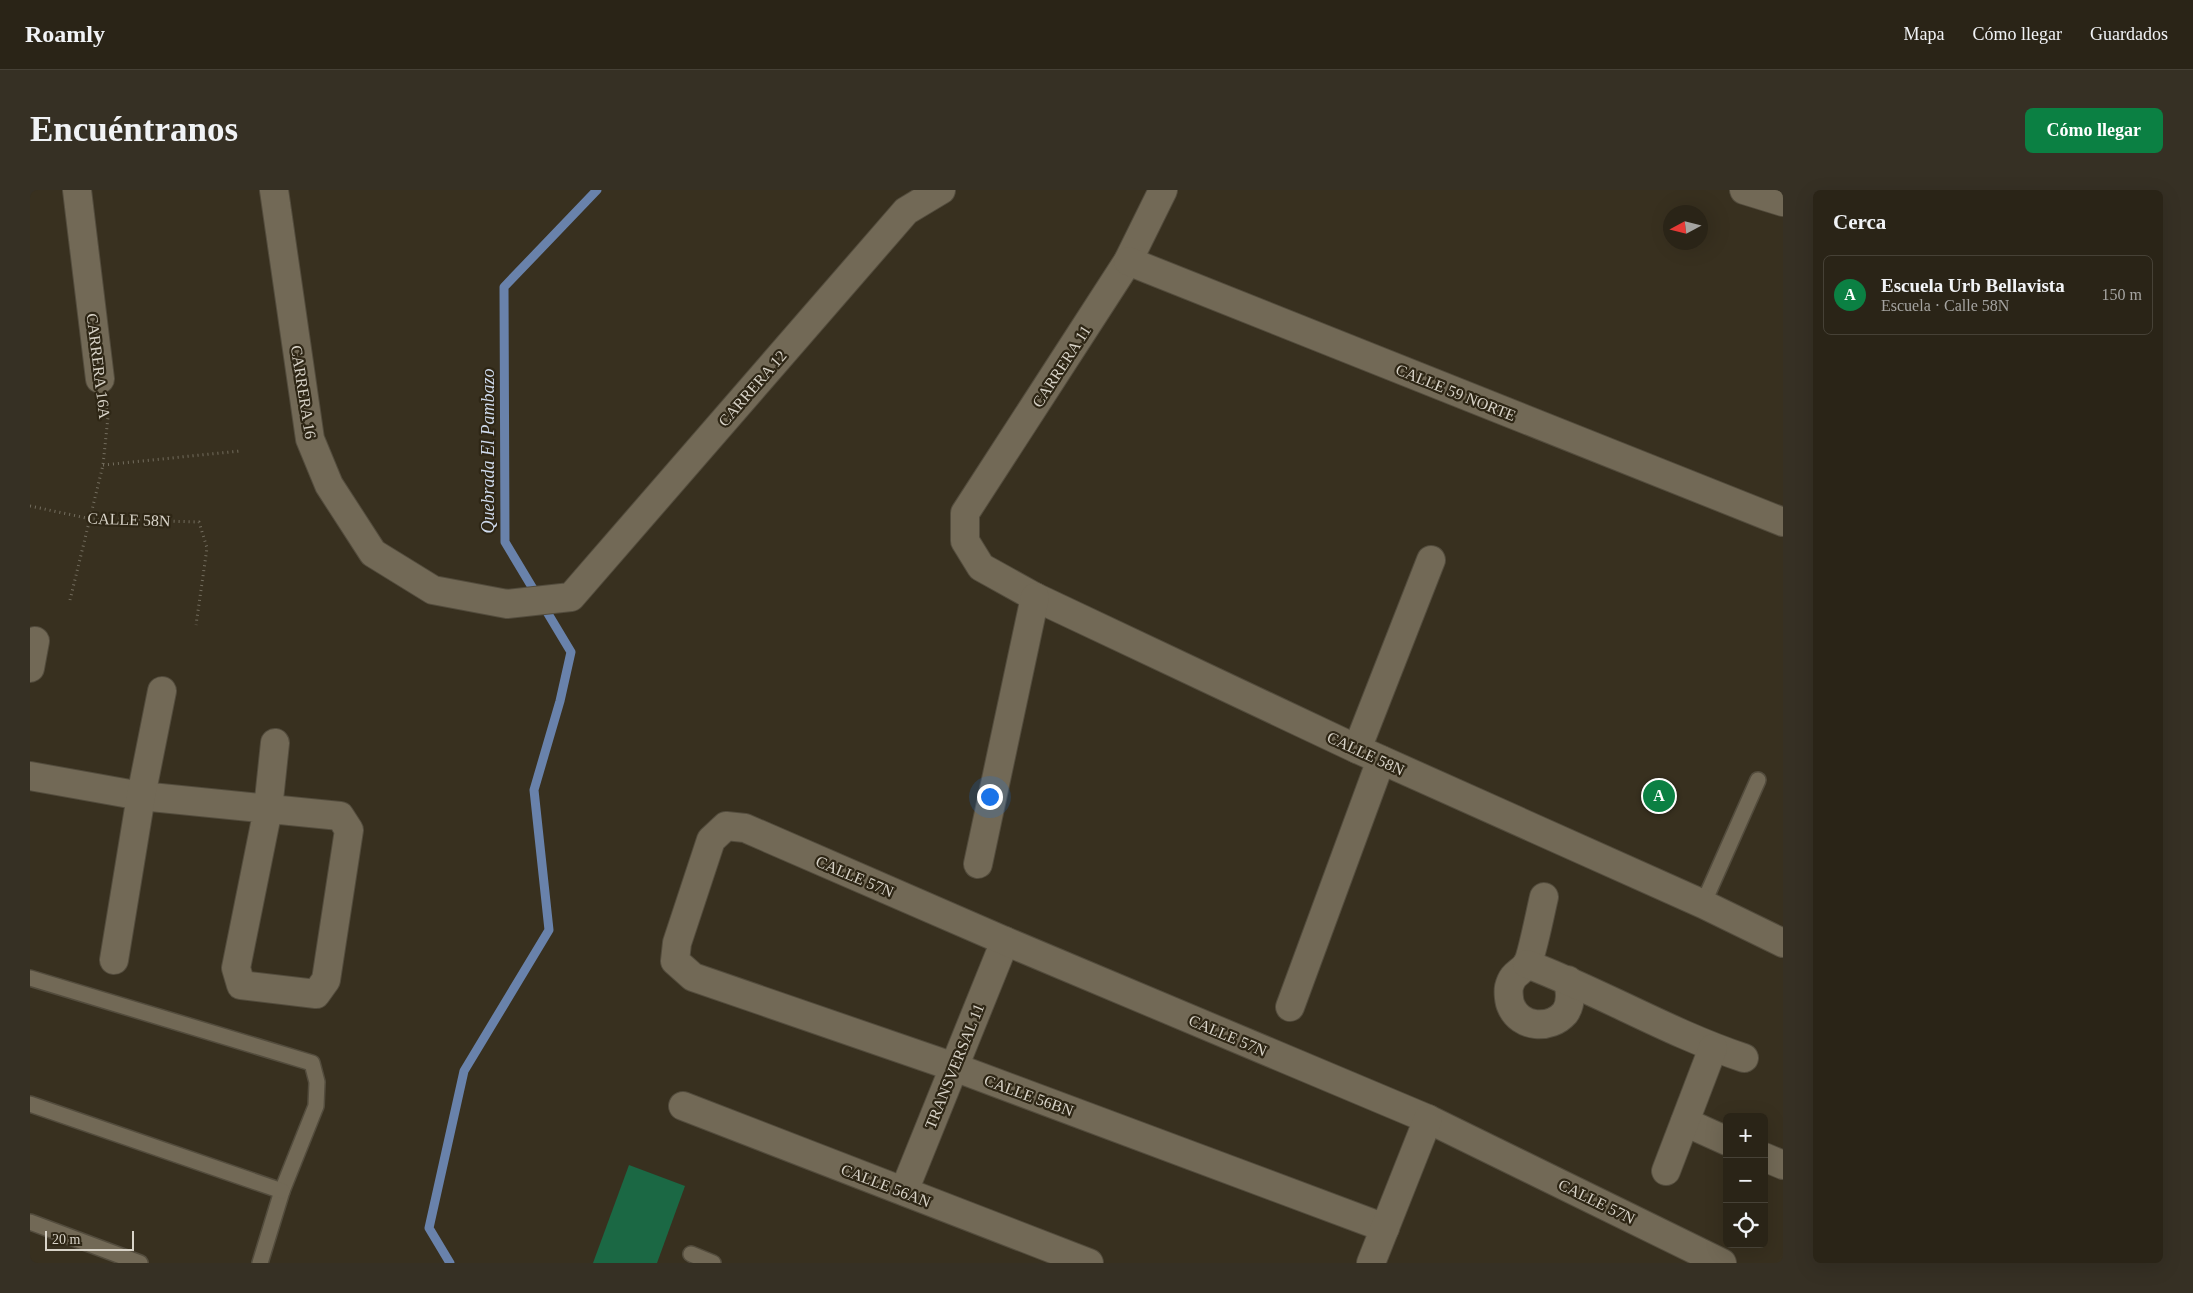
<!DOCTYPE html>
<html lang="es">
<head>
<meta charset="utf-8">
<style>
  :root { --surface:#2a2417; --page:#363024; --text:#f1f3f6; --muted:#a5a4a1; --line:#464136; --accent:#0b8043 }
  body { margin:0; font-family:"Times New Roman",serif; background:var(--page); color:var(--text) }
  .controls { position:absolute; right:15px; bottom:15px; display:grid; overflow:hidden; border-radius:8px; box-shadow:0 5px 20px #0002 }
  .controls button { width:45px; height:45px; display:grid; place-items:center; padding:0; border:0; border-bottom:1px solid var(--line); background:var(--surface); color:var(--text); font:25px sans-serif }
  .compass { position:absolute; left:1633px; top:15px; width:45px; height:45px; border-radius:50%; background:var(--surface); box-shadow:0 5px 20px #0002; rotate:263deg }
  .scale { position:absolute; left:15px; bottom:12px; width:89px; box-sizing:border-box; padding-left:5px; border:2px solid #d8d3c8; border-top:0; font-size:14px; line-height:18px; white-space:nowrap; color:#d8d3c8; -webkit-text-stroke:4px #2e2615; paint-order:stroke }
  .you { position:absolute; left:959px; top:606px; width:18px; height:18px; margin:-12px; border:4px solid #fff; border-radius:50%; background:#1a73e8; box-shadow:0 0 0 8px #1a73e833 }
  .badge { display:grid; place-items:center; width:32px; height:32px; border-radius:50%; background:var(--accent); color:#fff; font-size:16px; font-weight:700 }
  .pin { position:absolute; translate:-50% -50%; border:2px solid #fff; box-shadow:0 1px 5px #0006 }
  .list { margin:0; padding:0; list-style:none }
  h2 { display:flex; justify-content:space-between; align-items:center; height:65px; margin:0; padding:0 20px; font-size:21px }
  h2 small { font-size:16px; font-weight:400; color:var(--muted) }
  .list li { display:grid; grid-template-columns:32px 1fr auto; gap:15px; align-items:center; box-sizing:border-box; height:80px; margin:0 10px 10px; padding:0 10px; border:1px solid var(--line); border-radius:8px }
  .list b { display:block; font-size:19px; white-space:nowrap }
  .list p { margin:0; font-size:16px; white-space:nowrap; color:var(--muted) }
  .list em { font-size:16px; font-style:normal; color:var(--muted) }
  .icon { flex:none; width:28px; height:28px; fill:none; stroke:currentColor; stroke-width:2; stroke-linecap:round; stroke-linejoin:round }
  .map { position:relative; flex:none; width:1753px; height:1073px; overflow:hidden; border-radius:8px }
  header { display:flex; align-items:center; gap:30px; box-sizing:border-box; height:70px; padding:0 25px; background:var(--surface); border-bottom:1px solid var(--line) }
  header strong { font-size:24px }
  nav { display:flex; gap:28px; margin-inline-start:auto; font-size:18px }
  .intro { display:flex; align-items:center; justify-content:space-between; box-sizing:border-box; height:120px; padding:0 30px }
  h1 { margin:0; font-size:35px }
  .button { padding:12px 22px; border-radius:8px; background:var(--accent); color:#fff; font-size:18px; font-weight:700 }
  main { display:flex; gap:30px; padding:0 30px }
  aside { flex:1; background:var(--surface); border-radius:8px; box-shadow:0 5px 20px #0002 }
  .map>svg:first-child { display:block }
  .green { fill:#1b6844 }
  .lines { fill:none; stroke-linecap:round; stroke-linejoin:round }
  .stream { stroke:#6982ab; stroke-width:9 }
  .service-casing { stroke:#534c3d; stroke-width:18 }
  .minor-casing { stroke:#534c3d; stroke-width:30 }
  .path { stroke:#736d5e; stroke-width:3; stroke-dasharray:1 4; stroke-linecap:butt }
  .service { stroke:#726956; stroke-width:15 }
  .minor { stroke:#726956; stroke-width:28 }
  .labels { text-anchor:middle; stroke-width:4.5; stroke-linejoin:round; paint-order:stroke }
  .street-label { font-size:16px; fill:#d8d3c8; stroke:#2e2615 }
  .water-label { font-size:18px; font-style:italic; fill:#cfdaec; stroke:#2e2615 }
</style>
</head>
<body>
<header>
<strong>Roamly</strong>
<nav><a>Mapa</a><a>Cómo llegar</a><a>Guardados</a></nav>
</header>
<div class="intro"><h1>Encuéntranos</h1><a class="button">Cómo llegar</a></div>
<main>
<div class="map">
<svg width="1753" height="1073" viewBox="0 0 1753 1073">
  <rect width="100%" height="100%" fill="#38301f"/>
  <!-- green -->
  <polygon class="green" points="599,975 655,996 627,1073 563,1073"/>
  <g class="lines">
    <!-- stream -->
    <polyline class="stream" points="420,1073 399,1038 434,881 519,740 504,600 530,511 541,462 475,352 474,97 567,0"/>
    <!-- service casing -->
    <g class="service-casing">
      <g id="service">
        <polyline points="1673,714 1728,590"/>
        <polyline points="0,788 282,873 287,892 286,916 252,1001 230,1073"/>
        <polyline points="0,914 252,1001"/>
        <polyline points="0,1032 110,1073"/>
        <polyline points="661,1064 683,1073"/>
      </g>
    </g>
    <!-- minor casing -->
    <g class="minor-casing">
      <g id="minor">
        <polyline points="47,0 70,189"/>
        <polyline points="244,0 280,249 299,295 343,363 403,400 477,414 541,407 876,21 911,0"/>
        <polyline points="1133,0 1098,71 935,323 935,351 951,377 1005,407 1327,559 1673,714 1753,753"/>
        <polyline points="1714,0 1753,12"/>
        <polyline points="1098,71 1753,332"/>
        <polyline points="0,478 5,451"/>
        <polyline points="1327,559 1401,370"/>
        <polyline points="0,586 111,606 310,626 319,640 296,790 286,804 211,795 206,778 238,619 245,553"/>
        <polyline points="948,674 1005,407"/>
        <path d="M1514,707C1511,719 1502,766 1497,774C1490,784 1483,782 1479,797C1478,802 1479,812 1481,816C1490,838 1520,840 1535,823C1542,813 1540,801 1538,790"/>
        <polyline points="84,770 111,606 132,501"/>
        <path d="M1497,774C1571,802 1639,843 1714,868"/>
        <polyline points="1260,817 1351,570"/>
        <polyline points="653,916 1059,1073"/>
        <polyline points="1655,932 1697,951"/>
        <polyline points="1734,967 1753,975"/>
        <polyline points="1636,981 1683,858"/>
        <polyline points="874,1001 975,751"/>
        <polyline points="1355,1038 924,877 663,787 645,771 647,753 681,650 696,636 715,638 975,751 1398,929 1692,1073"/>
        <polyline points="1341,1073 1398,929"/>
      </g>
    </g>
    <!-- path -->
    <g class="path">
      <polyline points="73,275 210,261"/>
      <polyline points="0,316 61,329 169,332 177,358 166,435"/>
      <polyline points="40,410 73,275 78,227 76,217"/>
    </g>
    <!-- service -->
    <use href="#service" class="service"/>
    <!-- minor -->
    <use href="#minor" class="minor"/>
  </g>
  <g class="labels">
    <!-- street labels -->
    <g class="street-label">
      <text transform="translate(69 176) rotate(83)" y="6">CARRERA 16A</text>
      <text transform="translate(1031 176) rotate(-57)" y="6">CARRERA 11</text>
      <text transform="translate(722 198) rotate(-49)" y="6">CARRERA 12</text>
      <text transform="translate(274 202) rotate(81)" y="6">CARRERA 16</text>
      <text transform="translate(1426 202) rotate(22)" y="6">CALLE 59 NORTE</text>
      <text transform="translate(99 329) rotate(2)" y="6">CALLE 58N</text>
      <text transform="translate(1336 563) rotate(25)" y="6">CALLE 58N</text>
      <text transform="translate(825 686) rotate(23)" y="6">CALLE 57N</text>
      <text transform="translate(1198 845) rotate(23)" y="6">CALLE 57N</text>
      <text transform="translate(924 876) rotate(-68)" y="6">TRANSVERSAL 11</text>
      <text transform="translate(999 905) rotate(20)" y="6">CALLE 56BN</text>
      <text transform="translate(856 995) rotate(21)" y="6">CALLE 56AN</text>
      <text transform="translate(1567 1011) rotate(26)" y="6">CALLE 57N</text>
    </g>
    <!-- water labels -->
    <g class="water-label">
      <text transform="translate(458 261) rotate(-90)" y="6">Quebrada El Pambazo</text>
    </g>
  </g>
</svg>
<div class="controls">
<button>+</button>
<button>−</button>
<button><svg class="icon" aria-label="locate" viewBox="0 0 24 24"><circle cx="12" cy="12" r="6"/><path d="M12 2v4M12 18v4M2 12h4M18 12h4"/></svg></button>
</div>
<svg class="compass" viewBox="-18 -18 36 36"><path d="M0-13l5 13h-10z" fill="#e53935"/><path d="M0 13l5-13h-10z" fill="#a5a4a1"/></svg>
<div class="scale">20 m</div>
<div class="you"></div>
<div class="pin badge" style="left:1629px;top:606px">A</div>
</div>
<aside>
<h2>Cerca<small></small></h2>
<ul class="list">
<li><span class="badge">A</span><div><b>Escuela Urb Bellavista</b><p>Escuela · Calle 58N</p></div><em>150 m</em></li>
</ul>
</aside>
</main>
</body>
</html>
